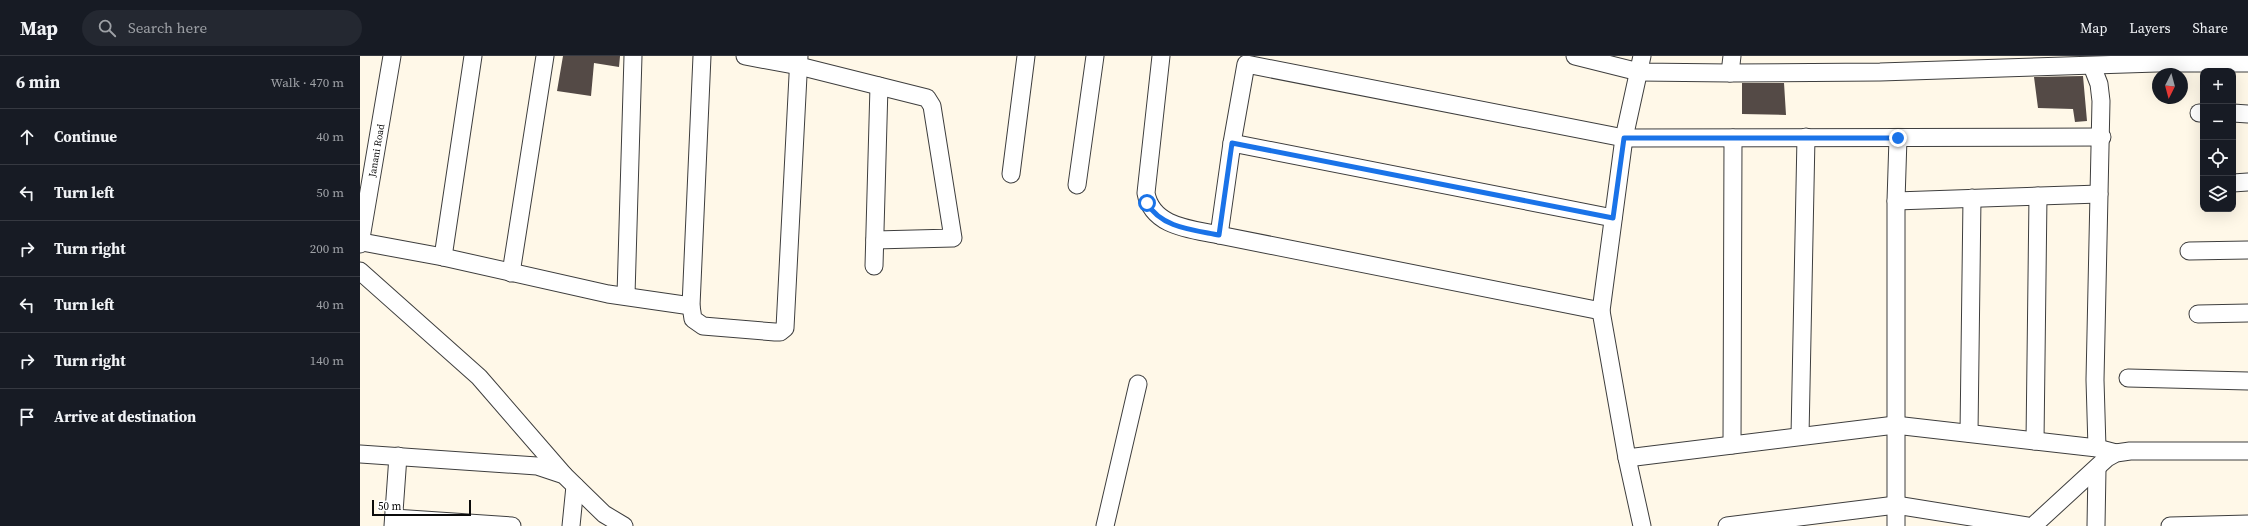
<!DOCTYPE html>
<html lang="en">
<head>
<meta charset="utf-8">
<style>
  :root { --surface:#171b24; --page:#242831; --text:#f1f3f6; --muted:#9ea1a6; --line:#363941 }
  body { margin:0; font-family:"Source Serif 4",serif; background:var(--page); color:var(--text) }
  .controls { position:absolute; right:12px; top:12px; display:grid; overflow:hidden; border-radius:8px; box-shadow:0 4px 16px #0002 }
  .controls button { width:36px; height:36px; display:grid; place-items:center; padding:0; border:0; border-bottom:1px solid var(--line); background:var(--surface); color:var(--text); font:20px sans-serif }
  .compass { position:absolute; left:1792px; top:12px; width:36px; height:36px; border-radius:50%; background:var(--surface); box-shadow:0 4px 16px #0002; rotate:186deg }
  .scale { position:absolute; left:12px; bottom:10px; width:99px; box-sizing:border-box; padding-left:4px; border:2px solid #0b0b0b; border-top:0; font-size:11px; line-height:14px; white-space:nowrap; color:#0b0b0b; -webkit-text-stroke:3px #fff; paint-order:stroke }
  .stop { position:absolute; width:12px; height:12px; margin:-9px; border:3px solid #1a73e8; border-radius:50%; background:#fff }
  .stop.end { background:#1a73e8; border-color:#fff; box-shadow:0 1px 4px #0008 }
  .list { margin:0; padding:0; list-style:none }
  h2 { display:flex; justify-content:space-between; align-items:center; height:52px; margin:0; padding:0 16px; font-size:17px }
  h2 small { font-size:13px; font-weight:400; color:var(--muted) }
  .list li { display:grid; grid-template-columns:26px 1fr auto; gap:12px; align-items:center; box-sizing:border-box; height:56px; padding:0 16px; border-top:1px solid var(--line) }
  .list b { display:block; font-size:15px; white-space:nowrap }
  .list em { font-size:13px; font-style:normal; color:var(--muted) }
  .icon { flex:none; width:22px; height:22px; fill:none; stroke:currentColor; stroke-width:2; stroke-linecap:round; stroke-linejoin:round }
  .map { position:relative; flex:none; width:1888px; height:470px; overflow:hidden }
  header { display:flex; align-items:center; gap:24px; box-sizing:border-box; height:56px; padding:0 20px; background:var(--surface); border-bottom:1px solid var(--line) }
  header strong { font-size:19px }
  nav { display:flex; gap:22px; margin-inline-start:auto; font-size:14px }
  .search { width:280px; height:36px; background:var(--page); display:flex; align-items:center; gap:10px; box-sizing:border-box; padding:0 14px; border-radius:22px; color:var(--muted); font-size:15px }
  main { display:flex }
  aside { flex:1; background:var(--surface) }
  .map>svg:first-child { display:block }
  .building { fill:#544a46 }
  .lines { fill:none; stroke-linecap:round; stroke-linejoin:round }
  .minor-casing { stroke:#3e3e3e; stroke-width:19 }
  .minor { stroke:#fff; stroke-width:17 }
  .route { stroke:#1a73e8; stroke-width:5 }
  .labels { text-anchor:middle; stroke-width:4; stroke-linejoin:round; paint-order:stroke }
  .street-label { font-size:10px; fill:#0b0b0b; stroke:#fff }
</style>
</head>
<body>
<header>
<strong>Map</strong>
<div class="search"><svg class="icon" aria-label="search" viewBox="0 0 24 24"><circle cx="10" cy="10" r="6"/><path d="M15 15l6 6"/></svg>Search here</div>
<nav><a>Map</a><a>Layers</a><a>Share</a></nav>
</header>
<main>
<aside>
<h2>6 min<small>Walk · 470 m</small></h2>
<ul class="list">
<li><svg class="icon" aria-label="ahead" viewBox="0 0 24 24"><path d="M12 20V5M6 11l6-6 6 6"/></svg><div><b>Continue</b></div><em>40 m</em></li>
<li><svg class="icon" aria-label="left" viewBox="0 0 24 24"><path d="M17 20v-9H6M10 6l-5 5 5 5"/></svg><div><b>Turn left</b></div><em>50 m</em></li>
<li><svg class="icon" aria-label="right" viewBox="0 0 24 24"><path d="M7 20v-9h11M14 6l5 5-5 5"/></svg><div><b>Turn right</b></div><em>200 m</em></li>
<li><svg class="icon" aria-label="left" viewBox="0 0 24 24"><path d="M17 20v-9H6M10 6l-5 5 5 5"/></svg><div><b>Turn left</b></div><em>40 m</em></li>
<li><svg class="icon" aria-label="right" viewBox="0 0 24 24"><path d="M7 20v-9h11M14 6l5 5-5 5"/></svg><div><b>Turn right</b></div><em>140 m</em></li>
<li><svg class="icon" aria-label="arrive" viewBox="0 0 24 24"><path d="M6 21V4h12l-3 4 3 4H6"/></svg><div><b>Arrive at destination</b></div></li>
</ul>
</aside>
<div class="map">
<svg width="1888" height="470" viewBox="0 0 1888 470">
  <rect width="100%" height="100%" fill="#fff8e8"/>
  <!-- building -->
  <g class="building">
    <polygon points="203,0 260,0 259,11 234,7 231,40 197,35"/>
    <polygon points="1723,20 1727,65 1715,66 1713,53 1678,52 1674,21"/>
    <polygon points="1382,27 1424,27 1426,59 1382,58"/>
  </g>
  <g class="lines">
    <!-- minor casing -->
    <g class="minor-casing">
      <g id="minor">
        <polyline points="342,0 331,250 333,263 343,270 415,276 420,276 425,272 439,0"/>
        <polyline points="385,0 439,10 567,42 572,50 593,182 515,184"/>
        <path d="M801,0L786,137C792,171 831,173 859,179L1241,255"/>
        <polyline points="1215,0 1279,16 1370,17 1520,16 1797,7 1888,7"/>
        <polyline points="1732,10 1739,28 1741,45 1735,324 1737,392"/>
        <polyline points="1370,17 1372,0"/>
        <polyline points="1839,57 1843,57"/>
        <polyline points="1873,57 1888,58"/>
        <polyline points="872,87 1253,162"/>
        <polyline points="651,118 666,0"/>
        <polyline points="1873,127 1888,126"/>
        <polyline points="717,129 735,0"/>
        <polyline points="1536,145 1739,138"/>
        <polyline points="859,179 872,87 886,8 1264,82 1742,81"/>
        <polyline points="2,186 83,201 248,238 331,250"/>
        <path id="s1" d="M0,188L32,0"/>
        <polyline points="1829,195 1888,194"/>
        <polyline points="83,201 113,0"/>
        <polyline points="514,210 519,30"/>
        <polyline points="0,215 119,321 204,419"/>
        <polyline points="151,217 185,0"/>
        <polyline points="266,239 273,0"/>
        <polyline points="1838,258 1888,257"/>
        <polyline points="1768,322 1888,325"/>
        <polyline points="1609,377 1612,142"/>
        <polyline points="1440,380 1446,81"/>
        <polyline points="1675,385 1678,140"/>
        <polyline points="1372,389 1373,82"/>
        <polyline points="0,398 177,410 204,419 244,458 264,470"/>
        <polyline points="1267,402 1535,369 1737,392 1756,397"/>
        <polyline points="34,462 152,470"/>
        <polyline points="33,470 38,400"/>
        <polyline points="211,470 215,430"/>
        <polyline points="745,470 778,328"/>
        <polyline points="1282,470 1267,402 1241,255 1264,82 1282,0"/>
        <polyline points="1367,470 1536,449 1667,470"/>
        <polyline points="1536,470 1536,145 1538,82"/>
        <polyline points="1673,470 1747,402 1756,397 1770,395 1888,395"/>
        <polyline points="1736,470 1737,413"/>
        <polyline points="1810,470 1888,468"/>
      </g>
    </g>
    <!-- minor -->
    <use href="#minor" class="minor"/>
  </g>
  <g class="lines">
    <!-- route -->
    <path class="route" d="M787,147C801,172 834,174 859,179L872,87L1253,162L1264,82H1538"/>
  </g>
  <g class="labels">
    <!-- street labels -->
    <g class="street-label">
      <text dy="4" stroke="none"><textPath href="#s1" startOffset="95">Janani Road</textPath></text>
    </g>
  </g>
</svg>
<div class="controls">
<button>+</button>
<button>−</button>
<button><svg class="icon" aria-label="locate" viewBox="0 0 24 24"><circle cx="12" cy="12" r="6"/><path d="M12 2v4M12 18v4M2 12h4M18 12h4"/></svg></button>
<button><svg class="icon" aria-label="layers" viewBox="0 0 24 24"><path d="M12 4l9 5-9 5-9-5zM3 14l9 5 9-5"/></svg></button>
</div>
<svg class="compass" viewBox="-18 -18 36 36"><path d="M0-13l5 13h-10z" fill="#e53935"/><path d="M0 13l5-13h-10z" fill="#9ea1a6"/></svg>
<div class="scale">50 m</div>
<div class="stop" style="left:787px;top:147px"></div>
<div class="stop end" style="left:1538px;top:82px"></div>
</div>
</main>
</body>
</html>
